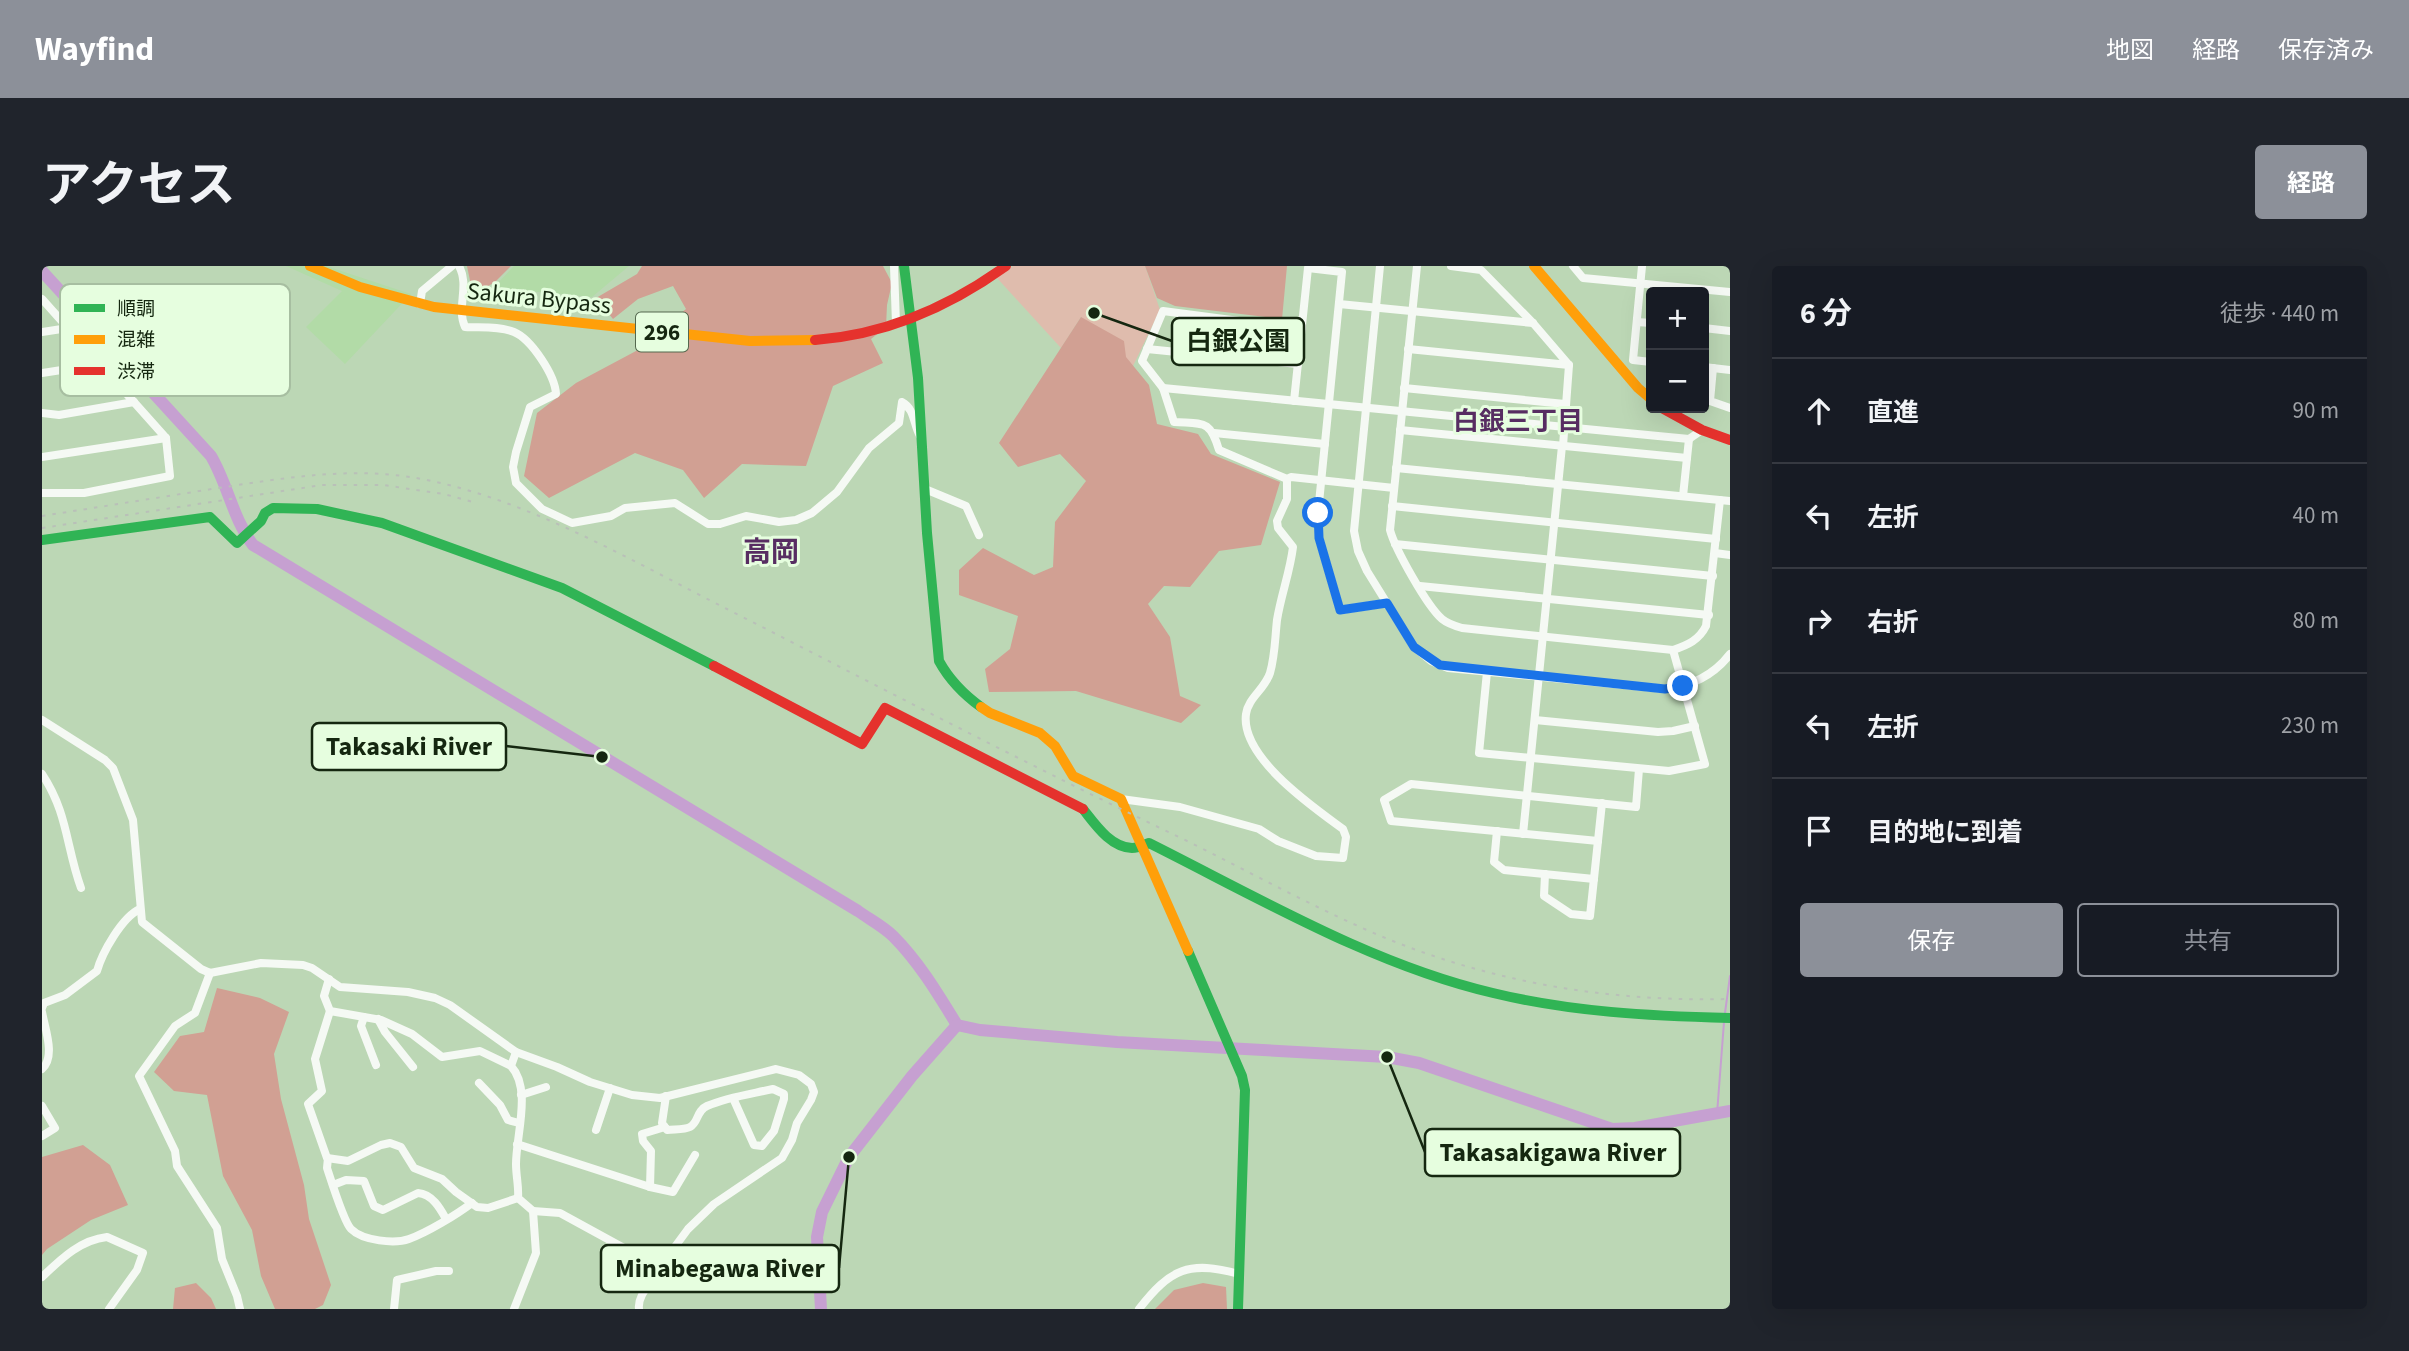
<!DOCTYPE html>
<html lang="ja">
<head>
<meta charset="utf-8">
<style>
  :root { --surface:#171b24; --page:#20242c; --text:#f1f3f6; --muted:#9ea1a6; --line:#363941; --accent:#8c9099 }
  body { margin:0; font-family:"Source Sans 3","Noto Sans JP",sans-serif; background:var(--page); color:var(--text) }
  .controls { position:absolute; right:21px; top:21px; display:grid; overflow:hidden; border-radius:7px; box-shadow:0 7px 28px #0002 }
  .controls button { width:63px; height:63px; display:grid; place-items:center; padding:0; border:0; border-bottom:2px solid var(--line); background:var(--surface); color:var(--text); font:35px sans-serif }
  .stop { position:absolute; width:21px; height:21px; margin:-16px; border:5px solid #1a73e8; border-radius:50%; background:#fff }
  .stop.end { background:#1a73e8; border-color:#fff; box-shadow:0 2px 7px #0008 }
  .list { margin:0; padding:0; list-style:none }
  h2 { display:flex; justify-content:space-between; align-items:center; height:91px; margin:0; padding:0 28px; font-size:30px }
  h2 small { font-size:23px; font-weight:400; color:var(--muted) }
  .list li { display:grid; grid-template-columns:46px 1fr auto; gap:21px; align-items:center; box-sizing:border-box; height:105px; padding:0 28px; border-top:2px solid var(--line) }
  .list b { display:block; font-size:26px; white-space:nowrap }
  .list em { font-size:23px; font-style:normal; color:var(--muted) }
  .actions { display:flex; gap:14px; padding:21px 28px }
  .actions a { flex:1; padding:16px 0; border:2px solid var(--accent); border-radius:7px; text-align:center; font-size:24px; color:var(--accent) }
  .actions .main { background:var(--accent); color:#fff }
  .icon { flex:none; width:38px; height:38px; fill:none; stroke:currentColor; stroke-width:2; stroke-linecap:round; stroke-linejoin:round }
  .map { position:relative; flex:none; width:1688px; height:1043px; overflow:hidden; border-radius:7px }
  header { display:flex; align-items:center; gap:42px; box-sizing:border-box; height:98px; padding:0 35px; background:var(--accent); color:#fff }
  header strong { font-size:33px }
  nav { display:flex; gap:38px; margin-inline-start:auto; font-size:24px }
  .intro { display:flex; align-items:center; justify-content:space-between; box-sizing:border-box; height:168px; padding:0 42px }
  h1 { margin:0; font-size:49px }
  .button { padding:18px 32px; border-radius:7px; background:var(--accent); color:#fff; font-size:24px; font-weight:700 }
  main { display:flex; gap:42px; padding:0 42px }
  aside { flex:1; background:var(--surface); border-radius:7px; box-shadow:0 7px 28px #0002 }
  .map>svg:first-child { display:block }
  .built { fill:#b2dba7 }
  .green { fill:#dfbcad }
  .forest { fill:#d1a093 }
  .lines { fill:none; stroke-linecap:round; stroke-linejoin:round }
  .stream { stroke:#c6a0d1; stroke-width:2 }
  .river { stroke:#c6a0d1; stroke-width:12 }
  .street { stroke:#f5f9f4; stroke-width:8 }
  .fast { stroke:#30b455; stroke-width:10 }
  .slow { stroke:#ff9f0a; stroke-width:10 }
  .jam { stroke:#e5322d; stroke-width:10 }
  .rail { stroke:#b9c0b8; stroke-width:2; stroke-dasharray:3.5 7; stroke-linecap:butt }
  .route { stroke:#1a73e8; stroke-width:9 }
  .labels { text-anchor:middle; stroke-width:6; stroke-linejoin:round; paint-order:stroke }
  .shield { fill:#e6fedf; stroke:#54684e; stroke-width:2 }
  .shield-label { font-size:23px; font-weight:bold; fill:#152710 }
  .street-label { font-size:24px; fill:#152710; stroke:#e6fedf }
  .neighbourhood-label { font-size:26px; font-weight:bold; fill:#572d62; stroke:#e6fedf }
  .quarter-label { font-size:28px; font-weight:bold; fill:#572d62; stroke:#e6fedf }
  .key { fill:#e6fedf; stroke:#a7bea1; stroke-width:2 }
  .key-label { font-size:19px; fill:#152710 }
  .leader { fill:none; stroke:#152710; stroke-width:2.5 }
  .callout-dot { fill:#152710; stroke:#e6fedf; stroke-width:2.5 }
  .callout { fill:#e6fedf; stroke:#152710; stroke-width:2.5 }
  .callout-label { font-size:26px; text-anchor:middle; font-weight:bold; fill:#152710 }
</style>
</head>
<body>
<header>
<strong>Wayfind</strong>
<nav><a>地図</a><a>経路</a><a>保存済み</a></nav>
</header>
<div class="intro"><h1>アクセス</h1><a class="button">経路</a></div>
<main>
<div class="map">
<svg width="1688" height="1043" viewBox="0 0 1688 1043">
  <rect width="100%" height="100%" fill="#bcd7b5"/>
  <!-- built -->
  <g class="built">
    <polygon points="244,0 284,0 369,28 303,98 264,61 300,25"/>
    <polygon points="472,0 587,0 550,31 451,22"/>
  </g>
  <!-- green -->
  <polygon class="green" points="971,0 1103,0 1118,44 1091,100 1039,51 1019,82 955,12"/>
  <!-- forest -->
  <g class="forest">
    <polygon points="425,0 469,0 453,16 431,29"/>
    <polygon points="600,0 841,0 850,17 845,39 844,61 829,73 841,97 791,120 764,200 700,198 662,232 641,204 593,187 507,232 482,210 495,147 534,117 594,85 644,43 631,20 596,33 571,53 554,32 595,8"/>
    <polygon points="1103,0 1245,0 1240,53 1133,40 1115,32"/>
    <polygon points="1039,51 1082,75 1084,91 1107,119 1115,158 1156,168 1169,188 1238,216 1219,279 1177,285 1148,321 1122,320 1106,338 1128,371 1138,430 1159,439 1139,457 1034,425 947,426 943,403 968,383 976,350 917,329 917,304 941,282 992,309 1011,301 1013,256 1044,215 1018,188 976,201 957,177"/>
    <polygon points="175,722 218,732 247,746 232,788 239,833 262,919 267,953 289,1019 281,1039 273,1043 233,1043 219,1010 210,964 181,910 165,829 132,825 112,806 138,770 162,766"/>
    <polygon points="41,879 68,899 86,939 49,954 5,983 0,989 0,891"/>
    <polygon points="154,1017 169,1032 174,1043 131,1043 133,1022"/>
    <polygon points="1161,1017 1184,1021 1185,1043 1113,1043 1132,1024"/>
  </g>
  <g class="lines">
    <!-- stream -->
    <g class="stream">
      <polyline points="1683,747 1688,710"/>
      <polyline points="1675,848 1682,756"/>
    </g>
    <!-- river -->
    <g class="river">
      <path d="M0,5L169,190C186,219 191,253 211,279L816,645C827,653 841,660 851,670C877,696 896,728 915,759L938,764L1075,776L1345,791L1377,797L1570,863L1593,862L1688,845"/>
      <polyline points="779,1043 775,971 780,946 807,891 870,810 915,759"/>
    </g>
    <!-- street -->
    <g class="street">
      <path d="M417,0C428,20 414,42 423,61C438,62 457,60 472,66C489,73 513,109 514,128L488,141L474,186L471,201L474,217L500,243L530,257L569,250L583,242L633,237L666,258H678L704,250L737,256L754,254L770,247L795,226L827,182L857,157L860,136C873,143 871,158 878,170"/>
      <polyline points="852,0 854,58"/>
      <path d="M1338,0L1312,265L1316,285L1325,305L1372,381L1389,395L1406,402L1623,423C1648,421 1672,409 1688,388"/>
      <path d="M1375,0L1348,264C1353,283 1385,340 1400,353C1406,358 1413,360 1420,362L1631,384C1646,379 1657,374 1664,360L1678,234"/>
      <polyline points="1409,0 1439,4 1491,57 1527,99 1521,180"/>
      <polyline points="1531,0 1541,12 1688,26"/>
      <polyline points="1600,0 1591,94 1609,96"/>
      <polyline points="0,33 124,172 128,210 42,227 0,227"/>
      <polyline points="378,38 380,25 410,0"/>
      <polyline points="1297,38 1491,57"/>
      <polyline points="1595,56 1609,57"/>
      <polyline points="1662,62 1688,65"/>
      <polyline points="0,66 26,62"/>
      <polyline points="1105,83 1256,98"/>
      <polyline points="1366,83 1527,99"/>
      <polyline points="1662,101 1688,104"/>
      <polyline points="1671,102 1668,135 1688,142"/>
      <polyline points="0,107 58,98"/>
      <polyline points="1121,122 1647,173 1660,164"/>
      <polyline points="1362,122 1523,138"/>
      <polyline points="1252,135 1266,2 1300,6 1276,247 1277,272 1298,344 1345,337"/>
      <polyline points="0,147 17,149 92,136"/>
      <polyline points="1358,164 1645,192"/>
      <polyline points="1172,167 1283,178"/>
      <polyline points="0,191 124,172"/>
      <polyline points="1354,202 1688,235"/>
      <path d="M1245,213L1177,184C1168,153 1161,158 1132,156L1121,122L1100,95L1121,45L1259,63"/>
      <polyline points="883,223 924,240 937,269"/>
      <polyline points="1641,230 1647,173"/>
      <polyline points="1350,240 1674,273"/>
      <polyline points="1353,278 1671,310"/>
      <polyline points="1673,287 1688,289"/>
      <polyline points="1378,320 1667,349"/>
      <polyline points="1445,406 1437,487 1627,505 1663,498 1631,384"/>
      <polyline points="0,454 63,494 71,502 91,554 100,656 159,703 168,707 219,697 261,699 270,702 298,721 366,726 393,732 408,739 474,786 515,801 548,816 590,829 618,832 734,803 757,809 769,818 772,826 769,834 755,857 750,874 740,892 672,938 646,963 618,1001"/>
      <polyline points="1493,454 1616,466 1631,465 1653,460"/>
      <path d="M0,508C26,547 24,581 39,622"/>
      <path d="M1079,533L1138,541L1217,563L1236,575L1274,590L1301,592L1304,571L1301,563C1271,541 1198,491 1204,448C1206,432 1223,423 1228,407C1233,390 1233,372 1235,354C1239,329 1248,306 1251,281L1236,262L1235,255L1245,233V213L1249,211L1352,222"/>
      <polyline points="1455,565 1452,596 1462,604 1552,613"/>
      <polyline points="1481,568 1520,180"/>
      <polyline points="1556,575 1349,555 1342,534 1369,518 1594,541 1597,503"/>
      <polyline points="1503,608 1502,630 1529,648 1548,650 1560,537"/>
      <polyline points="168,707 153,747 133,760 97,810 133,885 135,900 175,962 180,993 195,1030 198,1043"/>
      <polyline points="287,713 282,730 288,745 339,754 370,768 400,791 438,785 469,800"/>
      <path d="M0,742L2,737L23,729L55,705C60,687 80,651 98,643"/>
      <polyline points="288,745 273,793 280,825 266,838 285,892 306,895 339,879 348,877 359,881 372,902 400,913 414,926 435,941 446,942 476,932"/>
      <path d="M0,746C3,763 14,791 0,803"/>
      <polyline points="322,751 319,760 334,799"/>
      <polyline points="336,753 343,766 371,801"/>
      <polyline points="437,817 458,839 466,854 477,857"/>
      <polyline points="479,829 504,821"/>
      <path d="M624,830L620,857L625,864C632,863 642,864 648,861C657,856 654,845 665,840C686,831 709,828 731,823L742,828V833L732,865L720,880L712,879L691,832"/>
      <polyline points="0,840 13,862 0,870"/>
      <polyline points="554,864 568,822"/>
      <polyline points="475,878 608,921 609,885 601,875 600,868 623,861"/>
      <path d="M286,892L285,902C289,914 302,956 309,963C321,975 353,978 367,973C386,966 414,949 430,937"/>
      <path d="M291,919L304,914L322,915L332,940L341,944L376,927C390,928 398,942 404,953"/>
      <polyline points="608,921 631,926 653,889"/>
      <path d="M491,945L518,947L582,982L615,996L618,1001C613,1015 595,1027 597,1043"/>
      <path d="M0,1011C19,993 38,974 65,971L101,987L95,1004L67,1043"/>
      <polyline points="352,1043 355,1014 394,1005 407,1005"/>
      <path d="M472,1043L494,987L491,945L476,932C477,921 474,910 474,898C474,869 490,823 469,800L474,786"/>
      <path d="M1097,1043C1128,1003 1147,994 1197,1008"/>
    </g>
    <!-- fast -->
    <g class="fast">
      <path d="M862,0L876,112L885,267L897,395C908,415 921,428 939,441"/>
      <polyline points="0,274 168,251 195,277 219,255 223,247 231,242 275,243 340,257 520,322 672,400"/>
      <path d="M1041,543C1053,558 1068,581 1090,582C1095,582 1102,579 1107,577C1217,632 1331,699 1451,727C1529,746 1608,750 1688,752"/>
      <polyline points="1146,685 1200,810 1203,824 1196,1043"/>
    </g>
    <!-- slow -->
    <g class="slow">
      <polyline points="268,0 318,21 392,41 708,75 773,74"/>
      <polyline points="1492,0 1596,122 1609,133"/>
      <polyline points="939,441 948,447 998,467 1013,480 1031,510 1079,533 1146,685"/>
    </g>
    <!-- jam -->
    <g class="jam">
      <path d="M773,74C843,69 907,41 964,0"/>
      <polyline points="1620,142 1660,164 1688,174"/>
      <polyline points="672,400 820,478 843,442 1041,543"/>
    </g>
    <!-- rail -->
    <g class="rail">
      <path d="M0,250C57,241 114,232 170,223C236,213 302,201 368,211C477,228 588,294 685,343C836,420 986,499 1139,572C1204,604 1267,639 1334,668C1446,716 1566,736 1688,733"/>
      <polyline points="0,262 280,219 341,219 402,228 431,236"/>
    </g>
  </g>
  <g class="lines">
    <!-- route -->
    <polyline class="route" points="1276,247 1277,272 1298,344 1345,337 1372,381 1398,399 1623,423 1641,420"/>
  </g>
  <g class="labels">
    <!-- shield labels -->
    <rect class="shield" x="594" y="46.5" width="52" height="39" rx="5"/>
    <g class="shield-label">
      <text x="620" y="74">296</text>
    </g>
    <!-- street labels -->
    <g class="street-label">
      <text transform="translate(497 32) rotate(6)" y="8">Sakura Bypass</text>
    </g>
    <!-- neighbourhood labels -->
    <g class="neighbourhood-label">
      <text x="1476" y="164">白銀三丁目</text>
    </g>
    <!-- quarter labels -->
    <g class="quarter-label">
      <text x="729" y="295">高岡</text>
    </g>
  </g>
  <!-- legend -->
  <rect x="18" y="18" width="230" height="112" rx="10" class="key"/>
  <rect x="32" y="38" width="31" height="8" fill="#30b455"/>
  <rect x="32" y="69" width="31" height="9" fill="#ff9f0a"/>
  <rect x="32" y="101" width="31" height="8" fill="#e5322d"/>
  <g class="key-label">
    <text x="75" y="49">順調</text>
    <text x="75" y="80">混雑</text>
    <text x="75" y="112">渋滞</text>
  </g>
  <!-- callouts -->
  <path class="leader" d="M1052 47L1130 75M560 491L464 480M1345 791L1383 886M807 891L797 1002"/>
  <g class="callout-dot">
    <circle cx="1052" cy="47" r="7"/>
    <circle cx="560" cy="491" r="7"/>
    <circle cx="1345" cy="791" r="7"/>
    <circle cx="807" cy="891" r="7"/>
  </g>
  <g class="callout">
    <rect x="1130" y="52" width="132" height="47" rx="7"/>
    <rect x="270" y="457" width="194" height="47" rx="7"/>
    <rect x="1383" y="863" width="255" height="47" rx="7"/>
    <rect x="559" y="979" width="238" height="47" rx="7"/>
  </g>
  <g class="callout-label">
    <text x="1196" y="84">白銀公園</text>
    <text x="367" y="489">Takasaki River</text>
    <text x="1511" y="895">Takasakigawa River</text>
    <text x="678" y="1011">Minabegawa River</text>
  </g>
</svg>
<div class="controls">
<button>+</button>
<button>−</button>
</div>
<div class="stop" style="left:1276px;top:247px"></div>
<div class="stop end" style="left:1641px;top:420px"></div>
</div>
<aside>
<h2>6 分<small>徒歩 · 440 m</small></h2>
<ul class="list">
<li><svg class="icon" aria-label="ahead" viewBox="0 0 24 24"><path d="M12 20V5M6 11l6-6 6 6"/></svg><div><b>直進</b></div><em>90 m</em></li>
<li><svg class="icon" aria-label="left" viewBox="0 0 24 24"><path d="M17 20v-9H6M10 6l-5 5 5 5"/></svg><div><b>左折</b></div><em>40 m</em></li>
<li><svg class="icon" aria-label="right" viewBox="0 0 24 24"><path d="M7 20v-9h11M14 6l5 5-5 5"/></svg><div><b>右折</b></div><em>80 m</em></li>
<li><svg class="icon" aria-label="left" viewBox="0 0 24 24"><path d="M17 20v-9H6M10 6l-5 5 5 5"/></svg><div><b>左折</b></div><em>230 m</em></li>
<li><svg class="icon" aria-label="arrive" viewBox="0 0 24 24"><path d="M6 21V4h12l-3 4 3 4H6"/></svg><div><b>目的地に到着</b></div></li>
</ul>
<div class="actions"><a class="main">保存</a><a>共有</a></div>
</aside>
</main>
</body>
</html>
